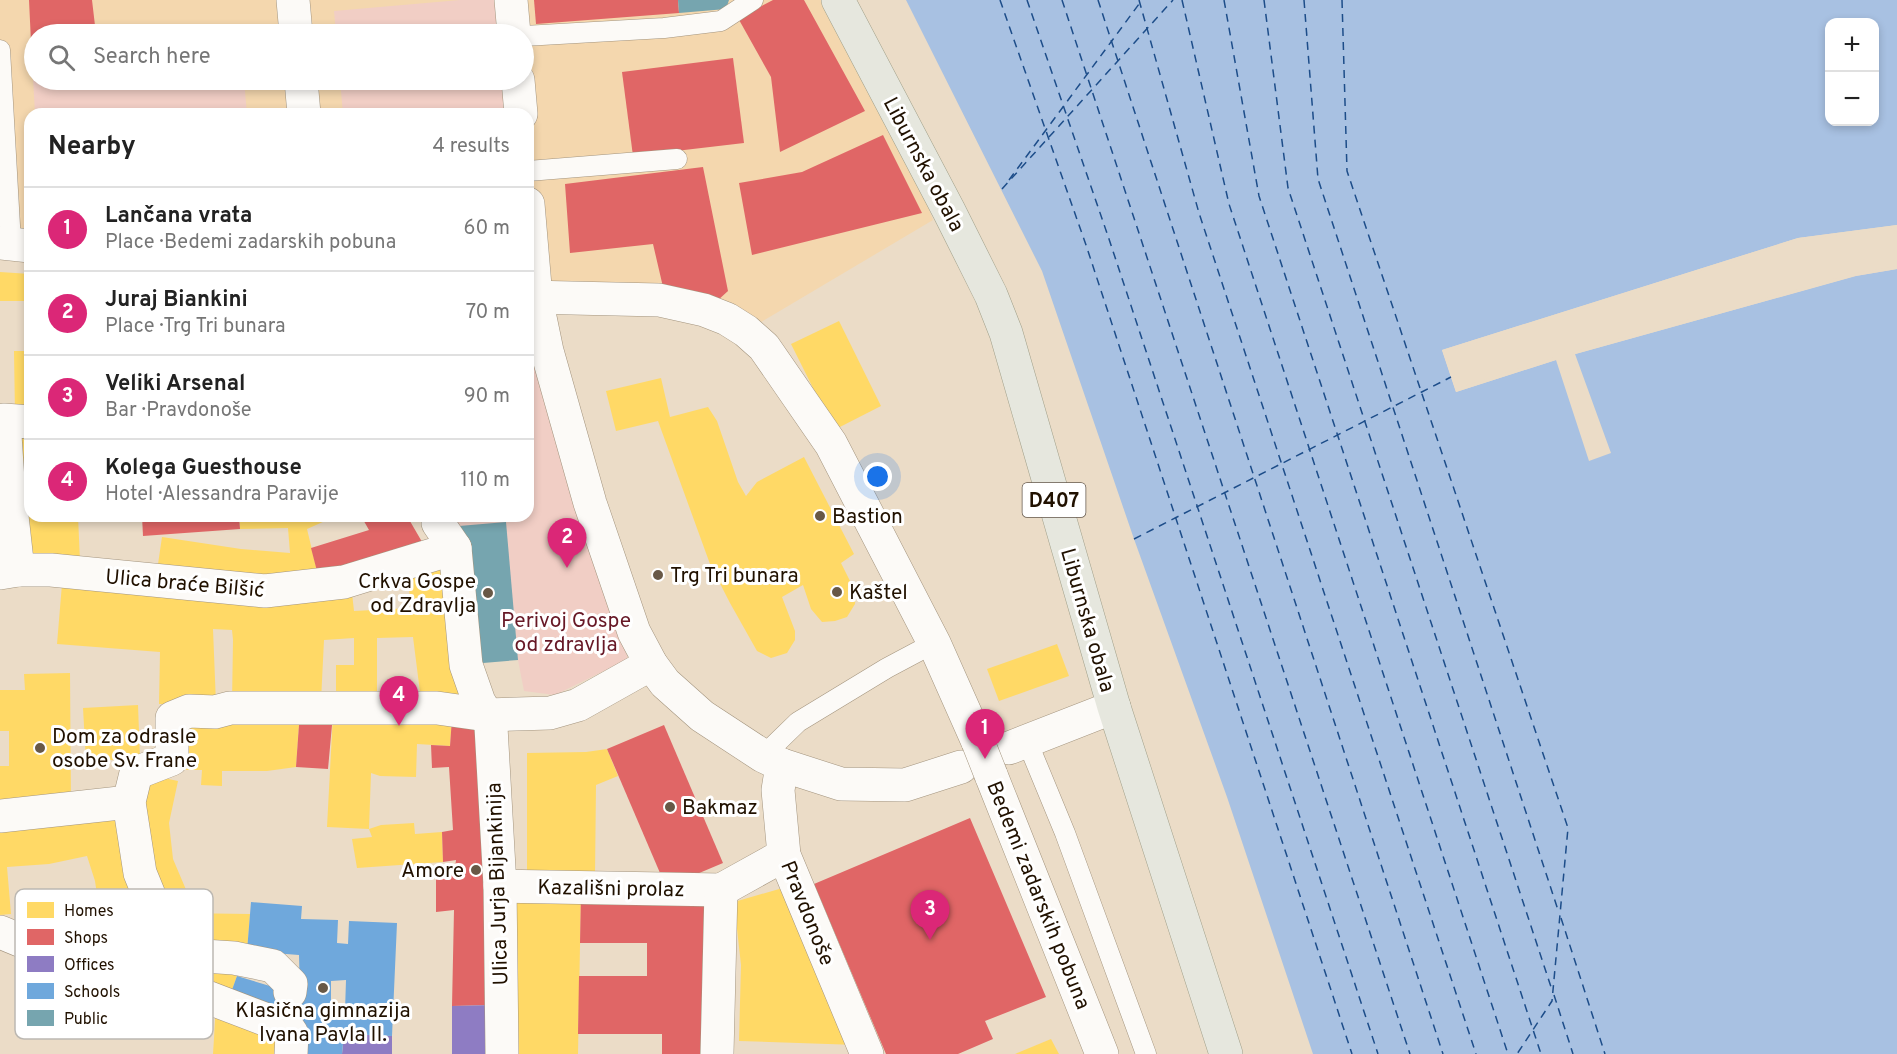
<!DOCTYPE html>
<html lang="en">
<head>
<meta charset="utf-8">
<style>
  :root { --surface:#fff; --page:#f6f6f6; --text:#222; --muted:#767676; --line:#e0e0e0; --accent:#db2777 }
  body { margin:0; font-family:Overpass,sans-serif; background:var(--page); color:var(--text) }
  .controls { position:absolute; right:18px; top:18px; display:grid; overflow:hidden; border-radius:12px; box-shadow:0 3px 9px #0003 }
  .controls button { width:54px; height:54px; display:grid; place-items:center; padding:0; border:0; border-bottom:2px solid var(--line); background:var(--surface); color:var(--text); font:30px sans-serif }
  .you { position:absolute; left:878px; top:477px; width:21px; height:21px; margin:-15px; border:4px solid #fff; border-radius:50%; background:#1a73e8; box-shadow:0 0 0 9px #1a73e833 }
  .badge { display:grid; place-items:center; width:39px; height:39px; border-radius:50%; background:var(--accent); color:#fff; font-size:20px; font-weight:700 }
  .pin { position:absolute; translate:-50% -50px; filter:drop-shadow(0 2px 3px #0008) }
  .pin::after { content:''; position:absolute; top:32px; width:21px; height:18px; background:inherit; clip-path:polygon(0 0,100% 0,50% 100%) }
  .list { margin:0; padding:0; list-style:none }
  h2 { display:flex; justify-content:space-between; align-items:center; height:78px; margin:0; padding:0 24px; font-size:26px }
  h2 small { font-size:20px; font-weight:400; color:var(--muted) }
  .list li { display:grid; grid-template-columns:39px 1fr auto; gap:18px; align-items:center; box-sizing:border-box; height:84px; padding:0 24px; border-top:2px solid var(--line) }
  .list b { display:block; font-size:22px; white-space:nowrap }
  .list p { margin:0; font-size:20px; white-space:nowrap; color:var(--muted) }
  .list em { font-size:20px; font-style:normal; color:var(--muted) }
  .icon { flex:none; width:33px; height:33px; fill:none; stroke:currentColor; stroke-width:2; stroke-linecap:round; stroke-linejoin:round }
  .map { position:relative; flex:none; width:1897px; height:1054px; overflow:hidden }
  .search { position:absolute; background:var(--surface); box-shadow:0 3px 9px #0003; left:24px; top:24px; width:510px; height:66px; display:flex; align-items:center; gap:15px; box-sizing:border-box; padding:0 21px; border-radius:33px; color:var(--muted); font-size:22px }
  .panel { position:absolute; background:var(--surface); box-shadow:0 3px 9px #0003; left:24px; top:108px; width:510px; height:414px; border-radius:18px }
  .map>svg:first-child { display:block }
  .built { fill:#f4d7ae; fill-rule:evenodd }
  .green { fill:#f1cec5 }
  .water { fill:#a8c1e2; fill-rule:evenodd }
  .pier { fill:#ebdcc7 }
  .homes { fill:#ffd966 }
  .shops { fill:#e06666 }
  .offices { fill:#8e7cc3 }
  .schools { fill:#6fa8dc; fill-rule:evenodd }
  .public { fill:#76a5af }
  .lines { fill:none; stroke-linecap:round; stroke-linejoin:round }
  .ferry { stroke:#1d4d89; stroke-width:1.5; stroke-dasharray:8 6; stroke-linecap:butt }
  .lane-casing { stroke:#a3947e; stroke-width:21 }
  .street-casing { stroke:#a3947e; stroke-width:34 }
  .primary-casing { stroke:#a1a08a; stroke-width:34 }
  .lane { stroke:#fcfaf7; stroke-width:20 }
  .street { stroke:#fcfaf7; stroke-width:33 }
  .primary { stroke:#e6e7de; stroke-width:33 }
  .street-bridge-casing { stroke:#a3947e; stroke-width:34; stroke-linecap:butt }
  .street-bridge { stroke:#fcfaf7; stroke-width:33 }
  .poi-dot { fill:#685846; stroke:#fff; stroke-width:2 }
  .labels { text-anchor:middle; stroke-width:6; stroke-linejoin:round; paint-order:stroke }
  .shield { fill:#fff; stroke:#64584c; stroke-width:1.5 }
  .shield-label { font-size:20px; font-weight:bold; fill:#211100 }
  .street-label { font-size:21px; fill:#211100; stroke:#fff }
  .poi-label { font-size:21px; fill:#211100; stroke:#fff; text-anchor:start }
  .park-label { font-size:21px; fill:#671826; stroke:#fff }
  .key { fill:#fff; stroke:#bcb8b2; stroke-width:1.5 }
  .key-label { font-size:16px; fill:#211100 }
</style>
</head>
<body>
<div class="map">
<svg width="1897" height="1054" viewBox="0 0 1897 1054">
  <rect width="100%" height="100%" fill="#ebdcc7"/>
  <!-- built -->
  <path class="built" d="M0,0H821L921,188L933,220L746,331L727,319L528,297V114H30V245L0,233ZM34,34H524V80H34Z"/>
  <!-- green -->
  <g class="green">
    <polygon points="460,0 494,0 499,34 336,34 334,11"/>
    <polygon points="34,41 34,80 244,80 247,114 35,114 31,42"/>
    <polygon points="340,80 504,80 507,114 343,114"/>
    <polygon points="528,345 628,659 555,695 524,691 518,660 459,526 451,516 528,516"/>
  </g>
  <!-- water -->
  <path class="water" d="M906,0H1897V225L1798,238L1442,350L1456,392L1556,360L1589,461L1611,453L1575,354L1856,276L1897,269V1054H1313L1227,797L1134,539L1042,271ZM1830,22H1874V122H1830Z"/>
  <!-- pier -->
  <g class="pier">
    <polygon points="1897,225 1897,228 1798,240 1446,352 1458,388 1555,357 1559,359 1456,392 1442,350 1798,238"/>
    <polygon points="1897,266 1897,269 1855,276 1572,355 1575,351 1855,273"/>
  </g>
  <!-- homes -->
  <g class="homes">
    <polygon points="0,272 30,274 30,301 0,301"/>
    <polygon points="839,321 881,406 834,430 791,344"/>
    <polygon points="29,332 30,332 30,417 15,415 14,351 26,351"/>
    <polygon points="661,378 670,417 708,407 717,421 738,482 746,496 757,482 804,457 854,554 841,563 856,593 855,604 847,617 835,621 822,622 811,609 803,585 782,597 795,631 795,640 787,653 771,658 757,651 730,603 710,564 658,421 616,431 606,391"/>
    <polygon points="30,427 30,516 78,516 80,561 29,564 15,428"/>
    <polygon points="239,516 323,516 325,521 307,529 319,579 157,571 162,537 241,549 290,553 288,528 240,529"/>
    <polygon points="448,557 468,702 421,700 413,637 377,638 377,700 336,700 336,665 354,665 354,638 324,640 321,701 232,703 233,640 232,630 213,629 216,704 159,704 160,652 57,644 62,584 352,593 354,611 411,608 407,569"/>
    <polygon points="1057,644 1069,676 999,701 987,669"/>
    <polygon points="70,673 71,804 0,805 0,766 9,766 9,731 0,731 0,690 25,690 24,674"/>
    <polygon points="138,705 140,759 86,761 83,708"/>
    <polygon points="300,711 296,767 267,771 222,771 222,786 201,785 202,770 181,770 182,721"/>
    <polygon points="333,714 452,718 450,746 417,744 416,777 380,776 371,773 369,829 381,825 414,823 415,834 442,832 443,862 357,868 352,839 372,837 369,829 327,827"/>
    <polygon points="607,749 618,776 596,785 595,875 527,872 527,753 586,752"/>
    <polygon points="145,774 178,781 169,823 173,859 187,892 162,903 145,859"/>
    <polygon points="126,811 175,989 126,1004 111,975 95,923 87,951 44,939 55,896 99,908 95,881 87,856 49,864 7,867 11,914 0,915 0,823"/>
    <polygon points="786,887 857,1045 739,1041 741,965 734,902"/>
    <polygon points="511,889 581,892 578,1054 507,1054"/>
    <polygon points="178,913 250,914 247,951 178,948"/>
    <polygon points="200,963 237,976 228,1001 191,989"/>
    <polygon points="216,1005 284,1027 283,1054 213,1054"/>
    <polygon points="1051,1039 1059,1054 1015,1054"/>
  </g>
  <!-- shops -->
  <g class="shops">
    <polygon points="29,0 92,0 96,34 34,34 34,41 31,42"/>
    <polygon points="534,0 678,0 679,13 536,24"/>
    <polygon points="773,0 804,0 865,111 780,152 771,77 738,18"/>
    <polygon points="733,58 744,143 633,156 622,72"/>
    <polygon points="883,135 922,213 752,255 739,183 802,172"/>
    <polygon points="703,167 728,291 717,301 663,287 653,244 570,253 565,184"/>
    <polygon points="142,516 239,516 240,529 143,536"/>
    <polygon points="361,516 407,516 425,547 319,579 311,548 369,530"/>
    <polygon points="300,711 333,714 328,769 296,767"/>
    <polygon points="452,718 483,721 492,1005 452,1006 454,910 436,912 436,877 454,875 456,860 443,862 442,832 453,830 449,767 432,768 431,745 450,746"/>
    <polygon points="664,725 723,863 666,887 607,749"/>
    <polygon points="970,818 1046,997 985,1021 993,1039 958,1054 886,1054 814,884"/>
    <polygon points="581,892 710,896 710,1054 662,1054 662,1034 578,1034 579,976 647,976 647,943 580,943"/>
  </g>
  <!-- offices -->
  <g class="offices">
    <polygon points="492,1005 493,1054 452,1054 452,1006"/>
    <polygon points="344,1034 392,1036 392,1054 342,1054"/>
  </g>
  <!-- schools -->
  <path class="schools" d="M251,902L302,906L301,919L338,920L337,943L348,944L349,921L397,923L392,1036L344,1034L342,1054H299L228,1001L237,976L300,995L299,955L247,951ZM346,980L345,1011L331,1012V981Z"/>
  <!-- public -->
  <g class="public">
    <polygon points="678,0 729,0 726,9 679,13"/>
    <polygon points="506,522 518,660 471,664 459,526"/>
  </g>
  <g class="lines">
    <!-- ferry -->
    <g class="ferry">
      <polyline points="1000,0 1086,245 1352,1054"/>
      <polyline points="1027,0 1109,239 1378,1054"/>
      <polyline points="1062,0 1410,1054"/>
      <polyline points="1098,0 1443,1054"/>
      <polyline points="1139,0 1199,213 1476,1054"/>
      <polyline points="1182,0 1229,204 1508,1054"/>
      <polyline points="1224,0 1259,196 1541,1054"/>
      <polyline points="1264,0 1288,188 1552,990"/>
      <polyline points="1304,0 1318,179 1559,913"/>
      <polyline points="1342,0 1347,171 1568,828 1552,1001 1517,1054"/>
      <polyline points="1009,180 1142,0"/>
      <polyline points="1002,189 1173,0"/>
      <polyline points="1134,539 1451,377"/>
      <polyline points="1561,918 1605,1054"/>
      <polyline points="1554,995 1573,1054"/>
    </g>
    <!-- lane casing -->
    <g class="lane-casing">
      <g id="lane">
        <polyline points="524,36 664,28 721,21 753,0"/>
        <polyline points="0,50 11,243"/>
        <polyline points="528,171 677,159"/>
        <polyline points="1027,741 1065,833 1146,1054"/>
        <polyline points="763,756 798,722 887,668 934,643"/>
      </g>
    </g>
    <!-- street casing -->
    <g class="street-casing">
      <g id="street">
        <polyline points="293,0 296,34"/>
        <polyline points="511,0 514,34"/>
        <polyline points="301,80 304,114"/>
        <polyline points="518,80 521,114"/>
        <polyline points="528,204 536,298 547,351 590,503 634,632 651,664 665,683 702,716 763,756 782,765 841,784 905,785 961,767"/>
        <polyline points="0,243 30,246"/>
        <polyline points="528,297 659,300 704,310 727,319 746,331 764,347 831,444 934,643 978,742"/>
        <polyline points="438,523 455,548 466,665 479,702 487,715 491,727 500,886 502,1054"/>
        <polyline points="18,570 8,480 4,420 30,422"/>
        <polyline points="0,573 18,570 51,570 265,591 344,582 455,548"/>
        <polyline points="1009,748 1114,707"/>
        <polyline points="782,765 778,790 784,855 867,1054"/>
        <polyline points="991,775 1102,1054"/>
        <polyline points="0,816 129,802"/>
        <polyline points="500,886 721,890"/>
        <polyline points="721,890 784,855"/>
        <polyline points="0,932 75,963"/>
        <polyline points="173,954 234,958 273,966 291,984 290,992"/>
        <polyline points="291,1054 292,1034 288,1028 204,996 184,991 173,954 140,873 129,802 136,773 172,759 172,718 189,711 215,712 230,708 437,708 487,715 550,713 578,705 651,664"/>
        <polyline points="717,1054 721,890"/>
      </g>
    </g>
    <!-- primary casing -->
    <g class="primary-casing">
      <polyline id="primary" points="838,0 949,211 991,295 1006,333 1114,707 1226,1054"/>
    </g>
    <!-- lane -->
    <use href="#lane" class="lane"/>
    <!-- street -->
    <use href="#street" class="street"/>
    <!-- primary -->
    <use href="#primary" class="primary"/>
    <!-- street-bridge casing -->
    <g class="street-bridge-casing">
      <polyline id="street-bridge" points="978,742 991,775"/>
    </g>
    <!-- street-bridge -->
    <use href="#street-bridge" class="street-bridge"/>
  </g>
  <!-- markers -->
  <g class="poi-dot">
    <circle cx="820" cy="516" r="6"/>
    <circle cx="658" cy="575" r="6"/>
    <circle cx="837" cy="592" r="6"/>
    <circle cx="488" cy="593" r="6"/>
    <circle cx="40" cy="748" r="6"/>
    <circle cx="670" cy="807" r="6"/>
    <circle cx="476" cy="870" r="6"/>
    <circle cx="323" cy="988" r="6"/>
  </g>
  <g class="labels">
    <!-- shield labels -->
    <rect class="shield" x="1022.5" y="483" width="63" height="34" rx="4.5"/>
    <g class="shield-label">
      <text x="1054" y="507">D407</text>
    </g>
    <!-- street labels -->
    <g class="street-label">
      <text transform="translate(924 164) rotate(62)" y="7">Liburnska obala</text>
      <text transform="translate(185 583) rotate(5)" y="7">Ulica braće Bilšić</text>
      <text transform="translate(1088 620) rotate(74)" y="7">Liburnska obala</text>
      <text transform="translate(497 884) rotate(-92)" y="7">Ulica Jurja Bijankinija</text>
      <text transform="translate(611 888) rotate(1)" y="7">Kazališni prolaz</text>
      <text transform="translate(1039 895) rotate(68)" y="7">Bedemi zadarskih pobuna</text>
      <text transform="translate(808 913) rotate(68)" y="7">Pravdonoše</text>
    </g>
    <!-- poi labels -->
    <g class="poi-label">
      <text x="832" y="523">Bastion</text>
      <text x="670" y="582">Trg Tri bunara</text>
      <text x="476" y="588" text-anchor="end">Crkva Gospe<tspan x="476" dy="24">od Zdravlja</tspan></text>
      <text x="849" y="599">Kaštel</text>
      <text x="52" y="743">Dom za odrasle<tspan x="52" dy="24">osobe Sv. Frane</tspan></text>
      <text x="682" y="814">Bakmaz</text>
      <text x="464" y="877" text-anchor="end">Amore</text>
      <text x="323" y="1017" text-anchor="middle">Klasična gimnazija<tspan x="323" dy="24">Ivana Pavla II.</tspan></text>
    </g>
    <!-- park labels -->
    <g class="park-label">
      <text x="566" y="627">Perivoj Gospe<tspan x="566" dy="24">od zdravlja</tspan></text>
    </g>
  </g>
  <!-- legend -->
  <rect x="15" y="889" width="198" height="150" rx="9" class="key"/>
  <rect x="27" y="902" width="27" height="16" fill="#ffd966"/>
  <rect x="27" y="929" width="27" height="16" fill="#e06666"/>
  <rect x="27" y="956" width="27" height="16" fill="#8e7cc3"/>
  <rect x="27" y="983" width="27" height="16" fill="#6fa8dc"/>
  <rect x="27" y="1010" width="27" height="16" fill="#76a5af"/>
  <g class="key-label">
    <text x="64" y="916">Homes</text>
    <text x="64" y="943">Shops</text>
    <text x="64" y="970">Offices</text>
    <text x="64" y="997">Schools</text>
    <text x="64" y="1024">Public</text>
  </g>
</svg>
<div class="controls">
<button>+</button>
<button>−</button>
</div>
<div class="you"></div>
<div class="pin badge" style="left:985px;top:759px">1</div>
<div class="pin badge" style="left:567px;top:568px">2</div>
<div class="pin badge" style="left:930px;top:940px">3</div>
<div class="pin badge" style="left:399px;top:726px">4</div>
<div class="search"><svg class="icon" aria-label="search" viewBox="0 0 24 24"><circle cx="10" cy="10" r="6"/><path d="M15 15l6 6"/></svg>Search here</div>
<section class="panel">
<h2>Nearby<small>4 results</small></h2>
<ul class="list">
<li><span class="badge">1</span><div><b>Lančana vrata</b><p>Place · Bedemi zadarskih pobuna</p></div><em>60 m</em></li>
<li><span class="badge">2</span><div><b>Juraj Biankini</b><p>Place · Trg Tri bunara</p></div><em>70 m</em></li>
<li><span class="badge">3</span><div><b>Veliki Arsenal</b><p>Bar · Pravdonoše</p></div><em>90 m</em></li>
<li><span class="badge">4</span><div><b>Kolega Guesthouse</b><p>Hotel · Alessandra Paravije</p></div><em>110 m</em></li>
</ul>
</section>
</div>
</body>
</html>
